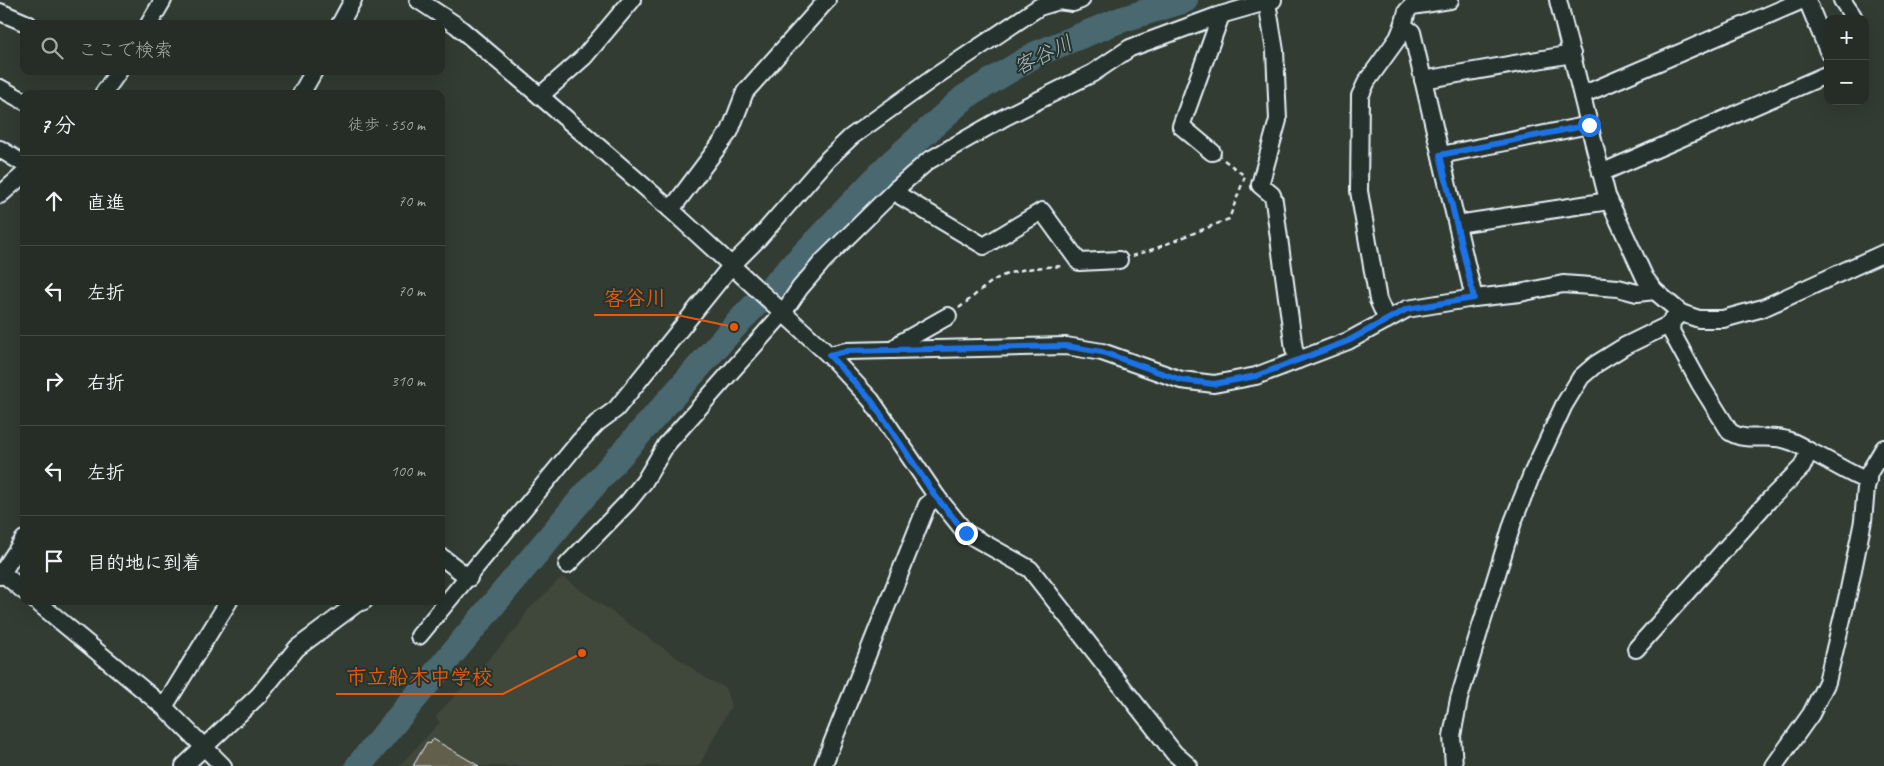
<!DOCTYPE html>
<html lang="ja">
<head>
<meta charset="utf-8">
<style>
  :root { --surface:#262d26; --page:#323932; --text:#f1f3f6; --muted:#a4a8a7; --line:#424943 }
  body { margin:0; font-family:Caveat,"Klee One",sans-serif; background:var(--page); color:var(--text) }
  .controls { position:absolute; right:15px; top:15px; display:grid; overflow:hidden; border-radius:10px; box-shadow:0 5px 20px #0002 }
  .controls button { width:45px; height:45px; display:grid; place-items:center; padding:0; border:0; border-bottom:1px solid var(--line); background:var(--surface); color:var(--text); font:25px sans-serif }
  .stop { position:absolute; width:15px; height:15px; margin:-11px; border:4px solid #1a73e8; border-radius:50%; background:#fff }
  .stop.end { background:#1a73e8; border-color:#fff; box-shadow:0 1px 5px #0008 }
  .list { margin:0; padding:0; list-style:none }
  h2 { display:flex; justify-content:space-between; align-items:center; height:65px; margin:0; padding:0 20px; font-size:21px }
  h2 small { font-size:16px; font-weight:400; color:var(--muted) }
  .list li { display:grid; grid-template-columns:32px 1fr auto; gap:15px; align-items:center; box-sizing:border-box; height:90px; padding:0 20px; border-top:1px solid var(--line) }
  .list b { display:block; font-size:19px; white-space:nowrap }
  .list em { font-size:16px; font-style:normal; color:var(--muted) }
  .icon { flex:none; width:28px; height:28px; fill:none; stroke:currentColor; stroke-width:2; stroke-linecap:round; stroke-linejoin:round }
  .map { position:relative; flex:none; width:1884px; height:766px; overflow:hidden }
  .search { position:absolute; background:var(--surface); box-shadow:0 5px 20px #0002; left:20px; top:20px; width:425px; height:55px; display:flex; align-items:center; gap:12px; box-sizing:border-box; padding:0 18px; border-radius:10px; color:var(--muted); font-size:19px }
  .panel { position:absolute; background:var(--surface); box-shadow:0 5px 20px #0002; left:20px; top:90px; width:425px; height:515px; border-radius:10px }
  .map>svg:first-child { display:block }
  .built { fill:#41463b }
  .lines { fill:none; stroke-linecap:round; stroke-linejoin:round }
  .river { stroke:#4a6770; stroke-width:26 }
  .building { fill:#645f4d; stroke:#e8f1f8 }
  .minor-casing { stroke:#e8f1f8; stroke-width:20 }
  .path { stroke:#e8f1f8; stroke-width:2.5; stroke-dasharray:5 4; stroke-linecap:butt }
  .minor { stroke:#26332d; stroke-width:16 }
  .route { stroke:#1a73e8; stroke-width:6 }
  .labels { text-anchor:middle; stroke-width:4; stroke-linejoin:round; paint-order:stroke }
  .water-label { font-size:21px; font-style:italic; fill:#a9bac2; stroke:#26332d }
  .leader { fill:none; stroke:#e8590c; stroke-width:2 }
  .callout-dot { fill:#e8590c; stroke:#26332d; stroke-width:2 }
  .callout-label { font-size:21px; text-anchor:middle; font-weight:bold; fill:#e8590c; stroke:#26332d; stroke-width:4; stroke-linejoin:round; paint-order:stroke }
</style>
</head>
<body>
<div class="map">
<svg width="1884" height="766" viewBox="0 0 1884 766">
  <rect width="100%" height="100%" fill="#323c33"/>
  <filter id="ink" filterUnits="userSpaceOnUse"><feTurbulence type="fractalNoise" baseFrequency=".02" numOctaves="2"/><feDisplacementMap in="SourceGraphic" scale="10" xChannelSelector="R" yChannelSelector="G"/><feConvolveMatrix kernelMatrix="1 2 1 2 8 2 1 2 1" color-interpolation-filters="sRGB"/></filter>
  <g filter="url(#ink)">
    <!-- built -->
    <polygon class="built" points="562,577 709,680 725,687 731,706 699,766 399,766 440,722 436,718 437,715 518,627 528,610"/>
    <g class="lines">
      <!-- river -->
      <polyline class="river" points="358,766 579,502 734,327 888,166 965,97 1036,54 1120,20 1185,0"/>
    </g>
    <!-- building -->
    <polygon class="building" points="433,739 479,766 413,766 427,742 430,744"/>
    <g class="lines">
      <!-- minor casing -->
      <g class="minor-casing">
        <g id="minor">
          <polyline points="418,0 456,25 540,96 670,209 829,355 871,400 937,497 966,533 1030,569 1174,753 1189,766"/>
          <polyline points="1558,0 1607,196 1645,278 1655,291 1681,313 1699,319 1723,319 1763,308 1884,253"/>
          <polyline points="1807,0 1828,51"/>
          <polyline points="1842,0 1853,16 1852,19"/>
          <polyline points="1267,2 1275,51 1278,120 1260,185 1272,195 1274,201 1294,349 1298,360"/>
          <polyline points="0,12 28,24"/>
          <polyline points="149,24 163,0"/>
          <polyline points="340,24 353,0"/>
          <polyline points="1403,26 1407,11 1412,6 1450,0"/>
          <polyline points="1423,80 1572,54"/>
          <polyline points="0,88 24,101"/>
          <polyline points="103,94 119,71"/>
          <polyline points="301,94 314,71"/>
          <polyline points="1582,95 1803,0"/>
          <polyline points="540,96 584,57 632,0"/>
          <polyline points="0,149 24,164"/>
          <polyline points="1212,152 1181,126 1221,15"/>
          <polyline points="1441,155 1589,125"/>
          <polyline points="1601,173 1828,74"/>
          <polyline points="896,189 902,197 984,246 1042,211 1079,262 1119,260"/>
          <polyline points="0,195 24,174"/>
          <polyline points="670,209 676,203 730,131 745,92 827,0"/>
          <polyline points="1457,224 1609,201"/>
          <polyline points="1387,320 1378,300 1359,191 1360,96 1367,81 1398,38 1403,26 1412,32 1474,298"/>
          <polyline points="893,350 902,342 948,316"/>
          <polyline points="829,355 846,351 1066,346 1102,352 1181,380 1214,384 1256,376 1348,341 1407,309 1474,298 1520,293 1563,284 1618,288 1637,293 1655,291"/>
          <path d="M1809,451C1829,460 1847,473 1868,481"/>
          <polyline points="441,558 443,558 469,578"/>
          <polyline points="567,565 628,502 644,482 666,445 783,313 800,288 824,260 896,189 928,161 1005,117 1093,73 1130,48 1217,16 1273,0"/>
          <polyline points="0,571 24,591"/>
          <polyline points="0,576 24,539"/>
          <polyline points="36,601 164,707 223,766"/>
          <polyline points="419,636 578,443 597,423 616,409 731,266 759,238 828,159 851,137 936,76 1039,7 1059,1 1073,3 1081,0"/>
          <path d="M1636,649L1769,500L1802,467L1809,451C1798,444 1789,439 1776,438C1760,436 1744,441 1730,432L1700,384L1671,331L1672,320"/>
          <polyline points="164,707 229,601"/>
          <polyline points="184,766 259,695 297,648 356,604 364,601"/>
          <polyline points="823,766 927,505 937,497"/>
          <polyline points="1454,766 1452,736 1459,699 1480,629 1513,522 1532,474 1564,405 1581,377 1596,364 1625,346 1666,326 1681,313"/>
          <polyline points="1774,766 1811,714 1827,682 1848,594 1863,521 1866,488 1869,473 1884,448"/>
        </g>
      </g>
      <!-- path -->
      <g class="path">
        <polyline points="1224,160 1245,176"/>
        <polyline points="1132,256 1154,249 1229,219 1245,176 1247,177"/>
        <path d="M959,308C971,299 983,287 996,279C1016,268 1042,267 1064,266"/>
      </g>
      <!-- minor -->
      <use href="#minor" class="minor"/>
    </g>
  </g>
  <g class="lines" filter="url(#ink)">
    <!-- route -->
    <polyline class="route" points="966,533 936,497 871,400 829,355 846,351 1066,346 1102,352 1181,380 1214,384 1256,376 1348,341 1407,309 1474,298 1440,155 1589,125"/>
  </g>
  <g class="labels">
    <!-- water labels -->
    <g class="water-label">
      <text transform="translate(1043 55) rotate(-26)" y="7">客谷川</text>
    </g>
  </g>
  <!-- callouts -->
  <path class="leader" d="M734 327L677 315H594M582 653L503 694H336"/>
  <g class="callout-dot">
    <circle cx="734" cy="327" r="5"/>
    <circle cx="582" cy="653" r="5"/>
  </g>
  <g class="callout-label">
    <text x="635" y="305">客谷川</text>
    <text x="419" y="684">市立船木中学校</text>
  </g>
</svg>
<div class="controls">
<button>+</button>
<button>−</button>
</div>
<div class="stop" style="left:1589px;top:125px"></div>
<div class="stop end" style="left:966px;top:533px"></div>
<div class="search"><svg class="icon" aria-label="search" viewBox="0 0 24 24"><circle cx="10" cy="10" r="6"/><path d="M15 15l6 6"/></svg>ここで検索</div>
<section class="panel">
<h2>7 分<small>徒歩 · 550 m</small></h2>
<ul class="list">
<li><svg class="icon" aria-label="ahead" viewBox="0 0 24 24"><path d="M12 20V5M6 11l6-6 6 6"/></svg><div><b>直進</b></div><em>70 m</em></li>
<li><svg class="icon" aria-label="left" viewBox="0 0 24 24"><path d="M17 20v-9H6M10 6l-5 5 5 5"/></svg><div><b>左折</b></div><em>70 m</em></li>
<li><svg class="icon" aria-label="right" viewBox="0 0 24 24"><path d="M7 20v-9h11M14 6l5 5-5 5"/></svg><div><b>右折</b></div><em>310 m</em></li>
<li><svg class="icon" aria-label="left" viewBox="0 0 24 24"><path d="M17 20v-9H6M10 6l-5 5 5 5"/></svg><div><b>左折</b></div><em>100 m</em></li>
<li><svg class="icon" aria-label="arrive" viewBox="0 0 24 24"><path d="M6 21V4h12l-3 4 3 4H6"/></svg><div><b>目的地に到着</b></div></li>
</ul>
</section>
</div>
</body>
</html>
